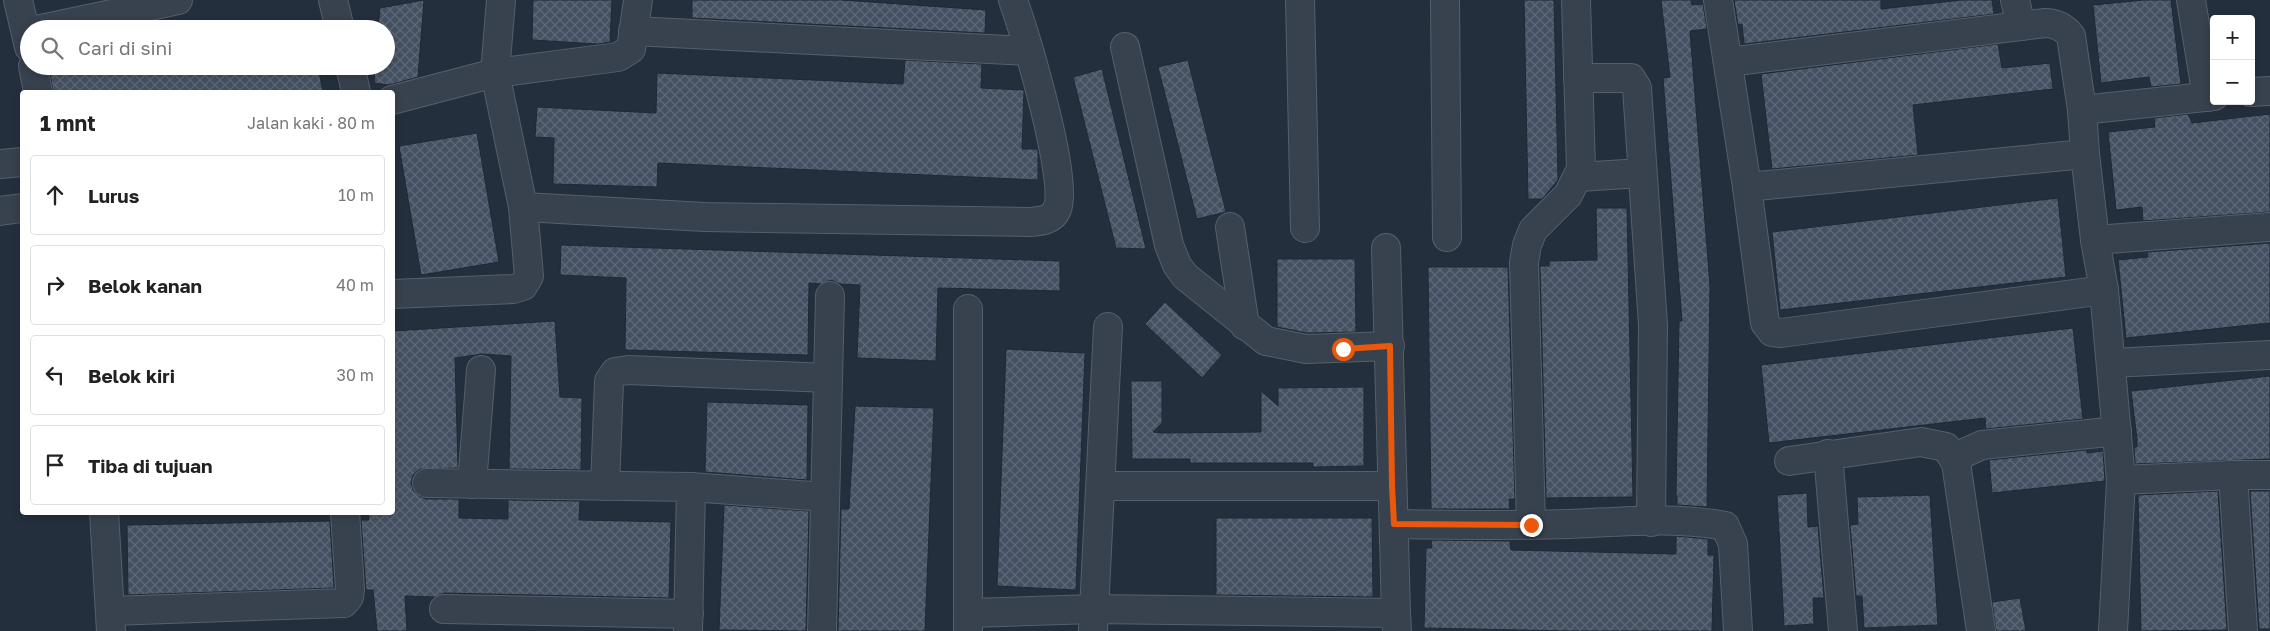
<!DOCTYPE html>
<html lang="id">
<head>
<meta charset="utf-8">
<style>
  :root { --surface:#fff; --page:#f2f2f2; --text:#222; --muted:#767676; --line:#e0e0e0 }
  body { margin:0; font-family:"Golos Text",sans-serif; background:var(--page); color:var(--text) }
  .controls { position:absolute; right:15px; top:15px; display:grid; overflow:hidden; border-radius:5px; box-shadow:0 2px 8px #0003 }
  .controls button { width:45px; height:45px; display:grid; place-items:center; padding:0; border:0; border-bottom:1px solid var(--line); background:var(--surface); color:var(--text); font:25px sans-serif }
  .stop { position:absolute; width:15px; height:15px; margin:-11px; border:4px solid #ea580c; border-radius:50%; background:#fff }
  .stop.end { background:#ea580c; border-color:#fff; box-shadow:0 1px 5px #0008 }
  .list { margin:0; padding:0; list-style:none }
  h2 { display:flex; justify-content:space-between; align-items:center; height:65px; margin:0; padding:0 20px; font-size:21px }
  h2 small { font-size:16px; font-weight:400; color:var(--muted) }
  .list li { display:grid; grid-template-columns:32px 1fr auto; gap:15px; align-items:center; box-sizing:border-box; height:80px; margin:0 10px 10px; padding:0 10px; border:1px solid var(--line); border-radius:5px }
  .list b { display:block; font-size:19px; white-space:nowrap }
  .list em { font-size:16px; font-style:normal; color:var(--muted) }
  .icon { flex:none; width:28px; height:28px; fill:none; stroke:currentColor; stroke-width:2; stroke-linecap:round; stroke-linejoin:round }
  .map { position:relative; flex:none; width:2270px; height:631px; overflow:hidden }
  .search { position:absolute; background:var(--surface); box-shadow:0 2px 8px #0003; left:20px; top:20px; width:375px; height:55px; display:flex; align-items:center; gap:12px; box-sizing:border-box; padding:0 18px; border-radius:28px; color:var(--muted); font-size:19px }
  .panel { position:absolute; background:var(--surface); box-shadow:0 2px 8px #0003; left:20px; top:90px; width:375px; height:425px; border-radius:5px }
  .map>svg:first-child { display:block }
  .building { fill:url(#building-cross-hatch); stroke:#1f2835 }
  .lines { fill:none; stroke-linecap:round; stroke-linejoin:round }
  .minor-casing { stroke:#565f6c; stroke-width:30 }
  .minor { stroke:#38414e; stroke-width:28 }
  .route { stroke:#ea580c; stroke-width:6 }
</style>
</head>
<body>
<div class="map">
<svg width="2270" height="631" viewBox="0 0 2270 631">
  <defs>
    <pattern id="building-cross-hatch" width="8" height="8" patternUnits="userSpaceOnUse" patternTransform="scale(1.25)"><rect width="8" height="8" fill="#455162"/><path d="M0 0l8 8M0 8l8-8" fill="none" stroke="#5d6877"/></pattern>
  </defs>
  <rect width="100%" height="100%" fill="#242f3e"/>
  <!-- building -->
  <g class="building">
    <polygon points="424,0 418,77 389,85 374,83 375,66 386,66 386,29 378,29 380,8"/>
    <polygon points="533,0 612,0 610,42 598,44 532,40"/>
    <polygon points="692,0 842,0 986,10 985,33 692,18"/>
    <polygon points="1524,0 1554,0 1558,180 1542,199 1528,199"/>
    <polygon points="1661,0 1691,0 1692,5 1703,4 1707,29 1690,31 1710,286 1707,507 1677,505 1677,496 1676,496 1679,321 1682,321 1663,78 1670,77"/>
    <polygon points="1734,0 1881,0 1881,9 1962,0 1992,0 1994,14 1744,44 1742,24 1738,25"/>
    <polygon points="2144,0 2171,0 2181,84 2151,87 2149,77 2101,83 2093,5"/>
    <polygon points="1998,44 2002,68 2050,63 2053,89 1913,105 1918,155 1772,169 1761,74"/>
    <polygon points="905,60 982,64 981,88 1024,90 1022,149 1038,149 1038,180 658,163 657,187 553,184 554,138 535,137 537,107 656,113 657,73 903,84"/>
    <polygon points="1188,60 1226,212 1197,219 1158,67"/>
    <polygon points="80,66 318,66 323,92 53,92 50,72"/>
    <polygon points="1102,69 1146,249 1116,248 1079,101 1073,77"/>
    <polygon points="2188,114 2192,123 2270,114 2270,212 2143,221 2142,207 2116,210 2108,132 2155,127 2154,118"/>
    <polygon points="477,133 499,262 421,275 399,146"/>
    <polygon points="2058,198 2066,277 1780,310 1772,232"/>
    <polygon points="1596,208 1627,208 1633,497 1546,498 1540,266 1549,266 1549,261 1597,260"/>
    <polygon points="2270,243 2270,323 2126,338 2118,260 2148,257 2147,252"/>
    <polygon points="561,245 1060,261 1060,291 938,288 936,361 857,358 860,285 840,284 831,280 821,284 809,283 808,355 625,350 626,278 560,275"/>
    <polygon points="1277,259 1355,259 1356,332 1307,333 1277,327"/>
    <polygon points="1428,267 1508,267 1515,499 1509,499 1510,509 1431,509"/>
    <polygon points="1165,302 1222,355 1202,378 1145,324"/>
    <polygon points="555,321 560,397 582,398 581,470 509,469 511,356 482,354 455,358 458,468 420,469 413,475 411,482 413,490 419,496 426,499 459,499 459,518 508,519 508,500 580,501 579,520 671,522 669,598 444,593 435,597 405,596 407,631 377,631 373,590 366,590 361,520 369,520 368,512 392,512 392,331"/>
    <polygon points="2073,328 2083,419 1986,429 1985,418 1769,443 1761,365"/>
    <polygon points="1006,349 1085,353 1076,590 997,586"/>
    <polygon points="2270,376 2270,459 2135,464 2134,447 2137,447 2137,439 2131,391"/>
    <polygon points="1131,381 1162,381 1162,423 1153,432 1162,433 1261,432 1261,391 1278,406 1278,388 1364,387 1364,466 1313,467 1313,463 1190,463 1190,459 1132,459"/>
    <polygon points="707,402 808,405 807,480 705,472"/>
    <polygon points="855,406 934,408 925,631 838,631 841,509 849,509"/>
    <polygon points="2086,450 2087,453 2103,451 2105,481 1992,493 1989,460"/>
    <polygon points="2218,491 2227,630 2141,631 2138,495"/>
    <polygon points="2250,491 2270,491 2270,629 2259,629"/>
    <polygon points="1807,493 1808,527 1818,526 1824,598 1813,598 1814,624 1784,626 1777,495"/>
    <polygon points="1930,495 1938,625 1864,628 1862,596 1856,596 1850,525 1858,524 1857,497"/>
    <polygon points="724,505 809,511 806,631 719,630"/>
    <polygon points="1216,518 1372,518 1373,597 1216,595"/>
    <polygon points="330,521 334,588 128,595 127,525"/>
    <polygon points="1676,536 1708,539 1708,555 1714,555 1712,631 1569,631 1424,628 1426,548 1432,548 1431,540 1510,541 1511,550 1676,554"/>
    <polygon points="2020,598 2026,631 1996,631 1992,602"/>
  </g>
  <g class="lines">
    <!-- minor casing -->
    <g class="minor-casing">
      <g id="minor">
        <polyline points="18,0 29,47"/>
        <polyline points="333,0 340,29"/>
        <polyline points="501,0 495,73 523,207"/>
        <polyline points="1300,0 1305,228"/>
        <polyline points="1445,0 1447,237"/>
        <polyline points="1718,0 1747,187 1765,323 1772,332 1781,333 2104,290"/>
        <polyline points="2015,0 2021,26"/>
        <polyline points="2191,0 2207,97"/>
        <polyline points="41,29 178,0"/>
        <polyline points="633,31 1029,51"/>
        <polyline points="1125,47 1169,245 1177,265 1185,276 1266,341 1306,349 1390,346"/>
        <path d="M1728,62L2045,23C2056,23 2064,27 2071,36L2082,110L2085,154L2095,240L2104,290L2121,480L2233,475L2243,631"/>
        <polyline points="33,66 38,92"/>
        <polyline points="350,66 356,92"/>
        <polyline points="1578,78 1631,78 1637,88 1653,325 1651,522"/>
        <polyline points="2251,92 2270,91"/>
        <polyline points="392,100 495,73 618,57 631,49 638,0"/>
        <polyline points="2082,110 2214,96"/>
        <polyline points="0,164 22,162"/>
        <polyline points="1578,177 1642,173"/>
        <polyline points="1747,187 2085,154"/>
        <polyline points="0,211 22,208"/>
        <polyline points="1230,227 1245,326"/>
        <polyline points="2095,240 2270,227"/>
        <polyline points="1386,248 1396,613"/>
        <path d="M392,294L513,289L523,286L529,276L523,207L705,217L1031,222C1041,221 1053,220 1057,209C1070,182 1025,34 1013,0"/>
        <polyline points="968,309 968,631"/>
        <polyline points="2112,363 2270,355"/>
        <polyline points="1828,454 1843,631"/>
        <polyline points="1789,461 1921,442 1946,447 1956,463 1981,631"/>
        <polyline points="1956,463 1962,454 1982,445 2117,431"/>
        <polyline points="2233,475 2270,475"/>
        <polyline points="427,483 691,487 688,631"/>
        <polyline points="472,484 481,370"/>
        <polyline points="605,486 609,381 615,372 628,370 828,378"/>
        <polyline points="1102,486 1392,486"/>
        <polyline points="691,487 825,497"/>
        <polyline points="104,512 111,631"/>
        <path d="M1394,524C1453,525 1511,526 1569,524C1620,522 1675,516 1725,526L1733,544L1738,631"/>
        <polyline points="1531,525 1524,262 1527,245 1533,230 1568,195 1581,169 1576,0"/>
        <polyline points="444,609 689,614"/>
        <polyline points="110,611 344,603 349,597 350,589 345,512"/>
        <polyline points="969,613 1094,609 1396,613 1397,631"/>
        <polyline points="822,631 830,296"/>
        <polyline points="1093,631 1108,327"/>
        <polyline points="2113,631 2121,480"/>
      </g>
    </g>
    <!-- minor -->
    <use href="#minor" class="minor"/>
  </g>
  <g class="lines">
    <!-- route -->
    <polyline class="route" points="1343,349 1390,346 1392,486 1394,524 1531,525"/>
  </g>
</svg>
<div class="controls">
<button>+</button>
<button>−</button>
</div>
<div class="stop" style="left:1343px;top:349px"></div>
<div class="stop end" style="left:1531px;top:525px"></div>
<div class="search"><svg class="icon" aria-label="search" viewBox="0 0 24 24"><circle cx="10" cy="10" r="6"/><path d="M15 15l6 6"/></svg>Cari di sini</div>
<section class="panel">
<h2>1 mnt<small>Jalan kaki · 80 m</small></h2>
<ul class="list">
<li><svg class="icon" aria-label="ahead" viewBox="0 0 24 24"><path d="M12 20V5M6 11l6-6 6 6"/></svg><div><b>Lurus</b></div><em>10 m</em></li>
<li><svg class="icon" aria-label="right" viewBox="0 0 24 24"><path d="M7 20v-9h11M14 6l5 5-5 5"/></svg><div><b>Belok kanan</b></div><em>40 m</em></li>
<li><svg class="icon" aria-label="left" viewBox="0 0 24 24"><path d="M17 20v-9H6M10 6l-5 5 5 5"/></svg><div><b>Belok kiri</b></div><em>30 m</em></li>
<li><svg class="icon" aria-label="arrive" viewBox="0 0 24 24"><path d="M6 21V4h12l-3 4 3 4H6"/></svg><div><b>Tiba di tujuan</b></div></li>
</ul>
</section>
</div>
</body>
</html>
